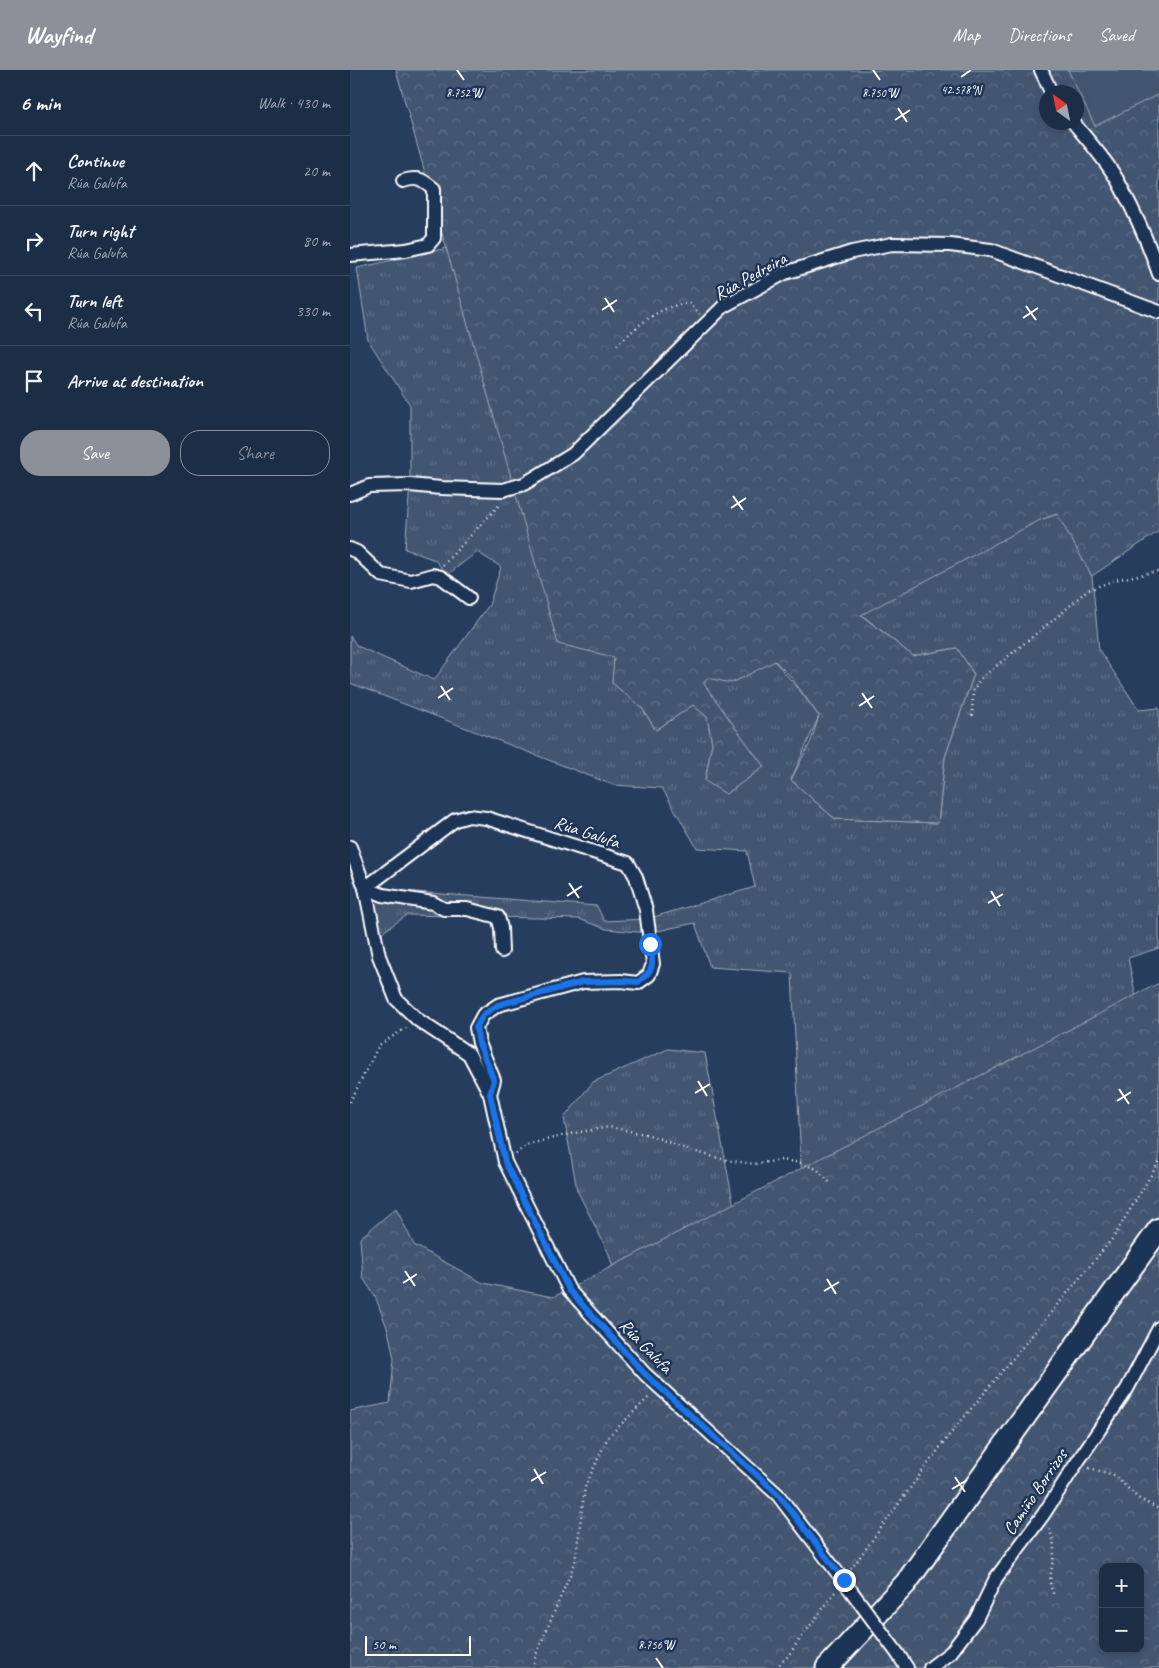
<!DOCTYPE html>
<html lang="en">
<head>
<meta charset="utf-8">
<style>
  :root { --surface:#1c2e46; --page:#25364d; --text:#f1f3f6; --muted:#a0a8b3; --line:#3a4a5f; --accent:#8c9099 }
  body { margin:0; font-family:Caveat,sans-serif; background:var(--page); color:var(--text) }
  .controls { position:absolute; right:15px; bottom:15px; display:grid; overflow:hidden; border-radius:10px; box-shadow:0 2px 8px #0003 }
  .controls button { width:45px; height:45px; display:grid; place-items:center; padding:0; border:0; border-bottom:1px solid var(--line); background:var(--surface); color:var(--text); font:25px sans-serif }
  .compass { position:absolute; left:689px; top:15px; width:45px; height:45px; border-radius:50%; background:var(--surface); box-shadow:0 2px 8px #0003; rotate:327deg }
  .scale { position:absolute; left:15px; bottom:12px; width:106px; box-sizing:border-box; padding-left:5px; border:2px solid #fff; border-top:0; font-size:14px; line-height:18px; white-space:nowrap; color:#fff; -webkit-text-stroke:4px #1d3557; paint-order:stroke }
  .stop { position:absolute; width:15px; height:15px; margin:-11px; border:4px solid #1a73e8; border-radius:50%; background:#fff }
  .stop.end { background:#1a73e8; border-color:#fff; box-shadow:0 1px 5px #0008 }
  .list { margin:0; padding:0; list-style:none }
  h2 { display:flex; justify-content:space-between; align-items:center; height:65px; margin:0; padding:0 20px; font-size:21px }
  h2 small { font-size:16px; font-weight:400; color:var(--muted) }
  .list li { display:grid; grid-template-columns:32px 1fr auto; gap:15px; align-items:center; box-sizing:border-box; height:70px; padding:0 20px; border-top:1px solid var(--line) }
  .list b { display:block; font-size:19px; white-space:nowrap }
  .list p { margin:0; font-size:16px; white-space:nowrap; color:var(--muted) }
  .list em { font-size:16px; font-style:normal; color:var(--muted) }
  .actions { display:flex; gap:10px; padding:15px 20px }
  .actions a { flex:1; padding:11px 0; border:1px solid var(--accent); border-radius:20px; text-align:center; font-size:18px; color:var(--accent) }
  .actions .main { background:var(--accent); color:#fff }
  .icon { flex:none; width:28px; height:28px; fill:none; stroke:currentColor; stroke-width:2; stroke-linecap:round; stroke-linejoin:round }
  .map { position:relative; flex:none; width:809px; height:1598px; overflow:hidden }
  header { display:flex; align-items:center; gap:30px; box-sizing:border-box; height:70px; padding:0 25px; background:var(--accent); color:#fff }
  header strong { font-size:24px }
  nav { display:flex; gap:28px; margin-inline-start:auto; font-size:18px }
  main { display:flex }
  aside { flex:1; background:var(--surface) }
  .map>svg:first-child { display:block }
  .grass { fill:url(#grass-tufts); stroke:#a0aab8 }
  .forest { fill:url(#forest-crowns); stroke:#a0aab8; fill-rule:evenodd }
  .pitch { fill:#425672; stroke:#a0aab8 }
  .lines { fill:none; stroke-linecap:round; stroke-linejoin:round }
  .minor-casing { stroke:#fff; stroke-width:16 }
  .trunk-casing { stroke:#fff; stroke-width:25 }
  .path { stroke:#fff; stroke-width:2.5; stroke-dasharray:1 4; stroke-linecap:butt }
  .minor { stroke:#1d3557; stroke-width:12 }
  .trunk { stroke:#1d3557; stroke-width:21 }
  .minor-bridge-casing { stroke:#fff; stroke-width:16; stroke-linecap:butt }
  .minor-bridge { stroke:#1d3557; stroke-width:12 }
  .route { stroke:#1a73e8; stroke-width:6 }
  .ticks { fill:none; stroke:#fff; stroke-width:2 }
  .labels { text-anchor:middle; stroke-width:5; stroke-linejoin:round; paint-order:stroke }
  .street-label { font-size:18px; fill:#fff; stroke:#1d3557 }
  .ticks-label { font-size:12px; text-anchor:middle; fill:#fff; stroke:#1d3557; stroke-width:5; stroke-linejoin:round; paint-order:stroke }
</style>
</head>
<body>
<header>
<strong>Wayfind</strong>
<nav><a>Map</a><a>Directions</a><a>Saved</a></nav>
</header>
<main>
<aside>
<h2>6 min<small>Walk · 430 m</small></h2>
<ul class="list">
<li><svg class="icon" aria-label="ahead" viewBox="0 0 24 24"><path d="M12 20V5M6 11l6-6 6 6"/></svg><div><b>Continue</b><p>Rúa Galufa</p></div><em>20 m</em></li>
<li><svg class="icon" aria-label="right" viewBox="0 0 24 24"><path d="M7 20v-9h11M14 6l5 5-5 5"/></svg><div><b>Turn right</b><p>Rúa Galufa</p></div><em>80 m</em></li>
<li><svg class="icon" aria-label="left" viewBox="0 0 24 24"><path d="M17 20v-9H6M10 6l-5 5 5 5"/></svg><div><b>Turn left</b><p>Rúa Galufa</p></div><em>330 m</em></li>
<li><svg class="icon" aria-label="arrive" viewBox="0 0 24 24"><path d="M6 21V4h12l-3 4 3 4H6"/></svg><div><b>Arrive at destination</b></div></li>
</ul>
<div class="actions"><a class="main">Save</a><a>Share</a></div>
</aside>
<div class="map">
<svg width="809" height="1598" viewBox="0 0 809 1598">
  <defs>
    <pattern id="grass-tufts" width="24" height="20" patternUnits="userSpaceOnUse" patternTransform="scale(1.25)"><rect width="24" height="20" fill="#425672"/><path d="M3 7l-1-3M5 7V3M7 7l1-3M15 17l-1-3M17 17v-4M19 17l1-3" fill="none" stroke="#5e6f87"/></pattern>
    <pattern id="forest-crowns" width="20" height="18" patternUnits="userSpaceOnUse" patternTransform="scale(1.25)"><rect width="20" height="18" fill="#425672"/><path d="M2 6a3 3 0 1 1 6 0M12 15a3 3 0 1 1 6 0" fill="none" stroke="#5e6f87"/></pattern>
  </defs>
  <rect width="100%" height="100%" fill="#263d5e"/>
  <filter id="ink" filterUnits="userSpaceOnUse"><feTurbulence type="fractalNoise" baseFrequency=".02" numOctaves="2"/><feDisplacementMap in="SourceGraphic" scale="10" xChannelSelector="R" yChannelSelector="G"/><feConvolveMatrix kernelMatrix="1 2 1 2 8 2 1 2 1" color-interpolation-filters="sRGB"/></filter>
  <g filter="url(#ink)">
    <!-- grass -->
    <g class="grass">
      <polygon points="102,177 266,573 262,613 292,638 306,660 343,635 357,647 362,673 355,711 414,697 353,614 368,583 403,567 447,617 469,646 441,710 485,749 588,753 595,687 624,604 606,578 563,586 488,526 647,464 708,444 742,506 749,580 789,640 809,638 809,878 778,888 797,981 452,1115 442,903 360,897 345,853 298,863 256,859 229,849 57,845 19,872 15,818 247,836 254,851 297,849 405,817 397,781 347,778 312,718 263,715 0,613 0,566 7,576 84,610 139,535 151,497 127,482 97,505 85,490 55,479 60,415 60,335 18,270 7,198"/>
      <polygon points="318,979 355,983 387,1153 272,1230 259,1184 227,1120 214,1048 243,1012"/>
    </g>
    <!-- forest -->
    <g class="forest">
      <path d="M46,0H809V461L742,506L707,444L690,450L511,545L563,586L607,578L624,604L595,687L588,753L485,749L441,710L461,671L469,646L441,607L425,591L382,613L357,608L354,614L414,697L376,724L355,711L362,673L357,647L343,635L306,660L292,638L262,613L264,587L208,574ZM696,22H726V52H696Z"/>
      <path d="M809,913V1598H0V1341L40,1333L44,1289L38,1260L25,1226L13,1208L10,1168L46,1138L64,1175L133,1213L203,1227ZM753,1497H790V1579H753Z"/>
    </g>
    <!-- pitch -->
    <polygon class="pitch" points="718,0 809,0 809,24 745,56"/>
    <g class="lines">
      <!-- minor casing -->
      <g class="minor-casing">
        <g id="minor">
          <polyline points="691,0 701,22"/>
          <path d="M723,52C739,72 758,92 770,115C785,143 799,174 809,204"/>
          <path d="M0,185L56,180L78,175L84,168V119C73,110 68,106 53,111"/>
          <polyline points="0,424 19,416 60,415 91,418 153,420 174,414 223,384 374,236 435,203 502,182 542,174 600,175 641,180 809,242"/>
          <polyline points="0,479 7,482 31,505 61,511 83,505 91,507 119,528"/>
          <polyline points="0,777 15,818 29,886 46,929 68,950 119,984 140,1024 155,1092 219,1220 295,1304 428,1425 493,1510"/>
          <polyline points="15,818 105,750 119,746 136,748 278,793 286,807 296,840 303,894 299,905 288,913 271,911 233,912 148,935 133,945 126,958 129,973 144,1010 140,1024"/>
          <polyline points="15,818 33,825 83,833 94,839 117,839 148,847 151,858 152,881"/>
          <polyline points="548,1584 557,1598"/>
          <polyline points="580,1598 601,1582 626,1549 646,1508 693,1445 726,1394 777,1319 809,1258"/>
        </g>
      </g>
      <!-- trunk casing -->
      <g class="trunk-casing">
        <polyline id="trunk" points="477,1598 556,1513 809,1159"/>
      </g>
      <!-- path -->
      <g class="path">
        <path d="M267,275C289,255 308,236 339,233L350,244"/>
        <polyline points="93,495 151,433"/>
        <polyline points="622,646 623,621 630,609 713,542 736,521 765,510 809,501"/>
        <polyline points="0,1032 29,975 56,958"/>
        <polyline points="166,1084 176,1075 224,1063 260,1057 299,1065 339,1080 375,1090 405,1094 432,1090 451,1093 467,1099 481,1114"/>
        <polyline points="739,1398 764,1405 788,1428 809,1439"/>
        <path d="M699,1459C709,1480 701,1491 700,1511C700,1516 703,1522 704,1527"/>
        <polyline points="501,1499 596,1369 763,1168 809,1092"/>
        <polyline points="183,1598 186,1585 225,1493 235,1417 258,1367 300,1326"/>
        <polyline points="426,1598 437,1587 485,1522"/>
      </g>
      <!-- minor -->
      <use href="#minor" class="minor"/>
      <!-- trunk -->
      <use href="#trunk" class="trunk"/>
      <!-- minor-bridge casing -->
      <g class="minor-bridge-casing">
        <polyline id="minor-bridge" points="493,1510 548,1584"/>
      </g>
      <!-- minor-bridge -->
      <use href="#minor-bridge" class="minor-bridge"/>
    </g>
  </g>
  <g class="lines" filter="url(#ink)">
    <!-- route -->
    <path class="route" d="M300,874C303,894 306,899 288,912L272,911L233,912L148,935L133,945L126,958L129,973L144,1010L140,1024L155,1092L219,1220L295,1304L428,1424L494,1510"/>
  </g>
  <!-- ticks -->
  <path class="ticks" d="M107,0L114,10M523,0L530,10M611,7L621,0M548,38L557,52M545,50L560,40M255,228L264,242M676,236L686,250M252,240L267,230M673,248L688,238M383,426L393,440M381,438L396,428M91,616L100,630M512,623L522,638M88,628L103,618M509,636L524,626M219,813L229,828M641,821L650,836M217,826L232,816M638,833L653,824M348,1011L357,1026M769,1019L779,1034M345,1023L360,1014M767,1031L781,1022M55,1201L65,1216M477,1209L486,1224M53,1213L67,1204M474,1221L489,1212M184,1399L193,1414M605,1407L615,1422M181,1411L196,1402M602,1419L617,1410M306,1588L313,1598"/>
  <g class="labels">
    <!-- street labels -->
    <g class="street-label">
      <text transform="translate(400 206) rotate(-29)" y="6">Rúa Pedreira</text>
      <text transform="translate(237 762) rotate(18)" y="6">Rúa Galufa</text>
      <text transform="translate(296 1276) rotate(46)" y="6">Rúa Galufa</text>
      <text transform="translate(685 1422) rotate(-56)" y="6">Camiño Borrizos</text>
    </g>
  </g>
  <g class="ticks-label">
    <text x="611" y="24">42.578°N</text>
    <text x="114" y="27">8.752°W</text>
    <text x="530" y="27">8.750°W</text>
    <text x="306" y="1579">8.756°W</text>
  </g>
</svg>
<div class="controls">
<button>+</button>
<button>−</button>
</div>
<svg class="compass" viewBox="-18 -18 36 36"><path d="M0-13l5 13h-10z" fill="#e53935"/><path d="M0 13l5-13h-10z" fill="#a0a8b3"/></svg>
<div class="scale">50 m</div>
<div class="stop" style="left:300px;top:874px"></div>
<div class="stop end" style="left:494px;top:1510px"></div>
</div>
</main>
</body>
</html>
